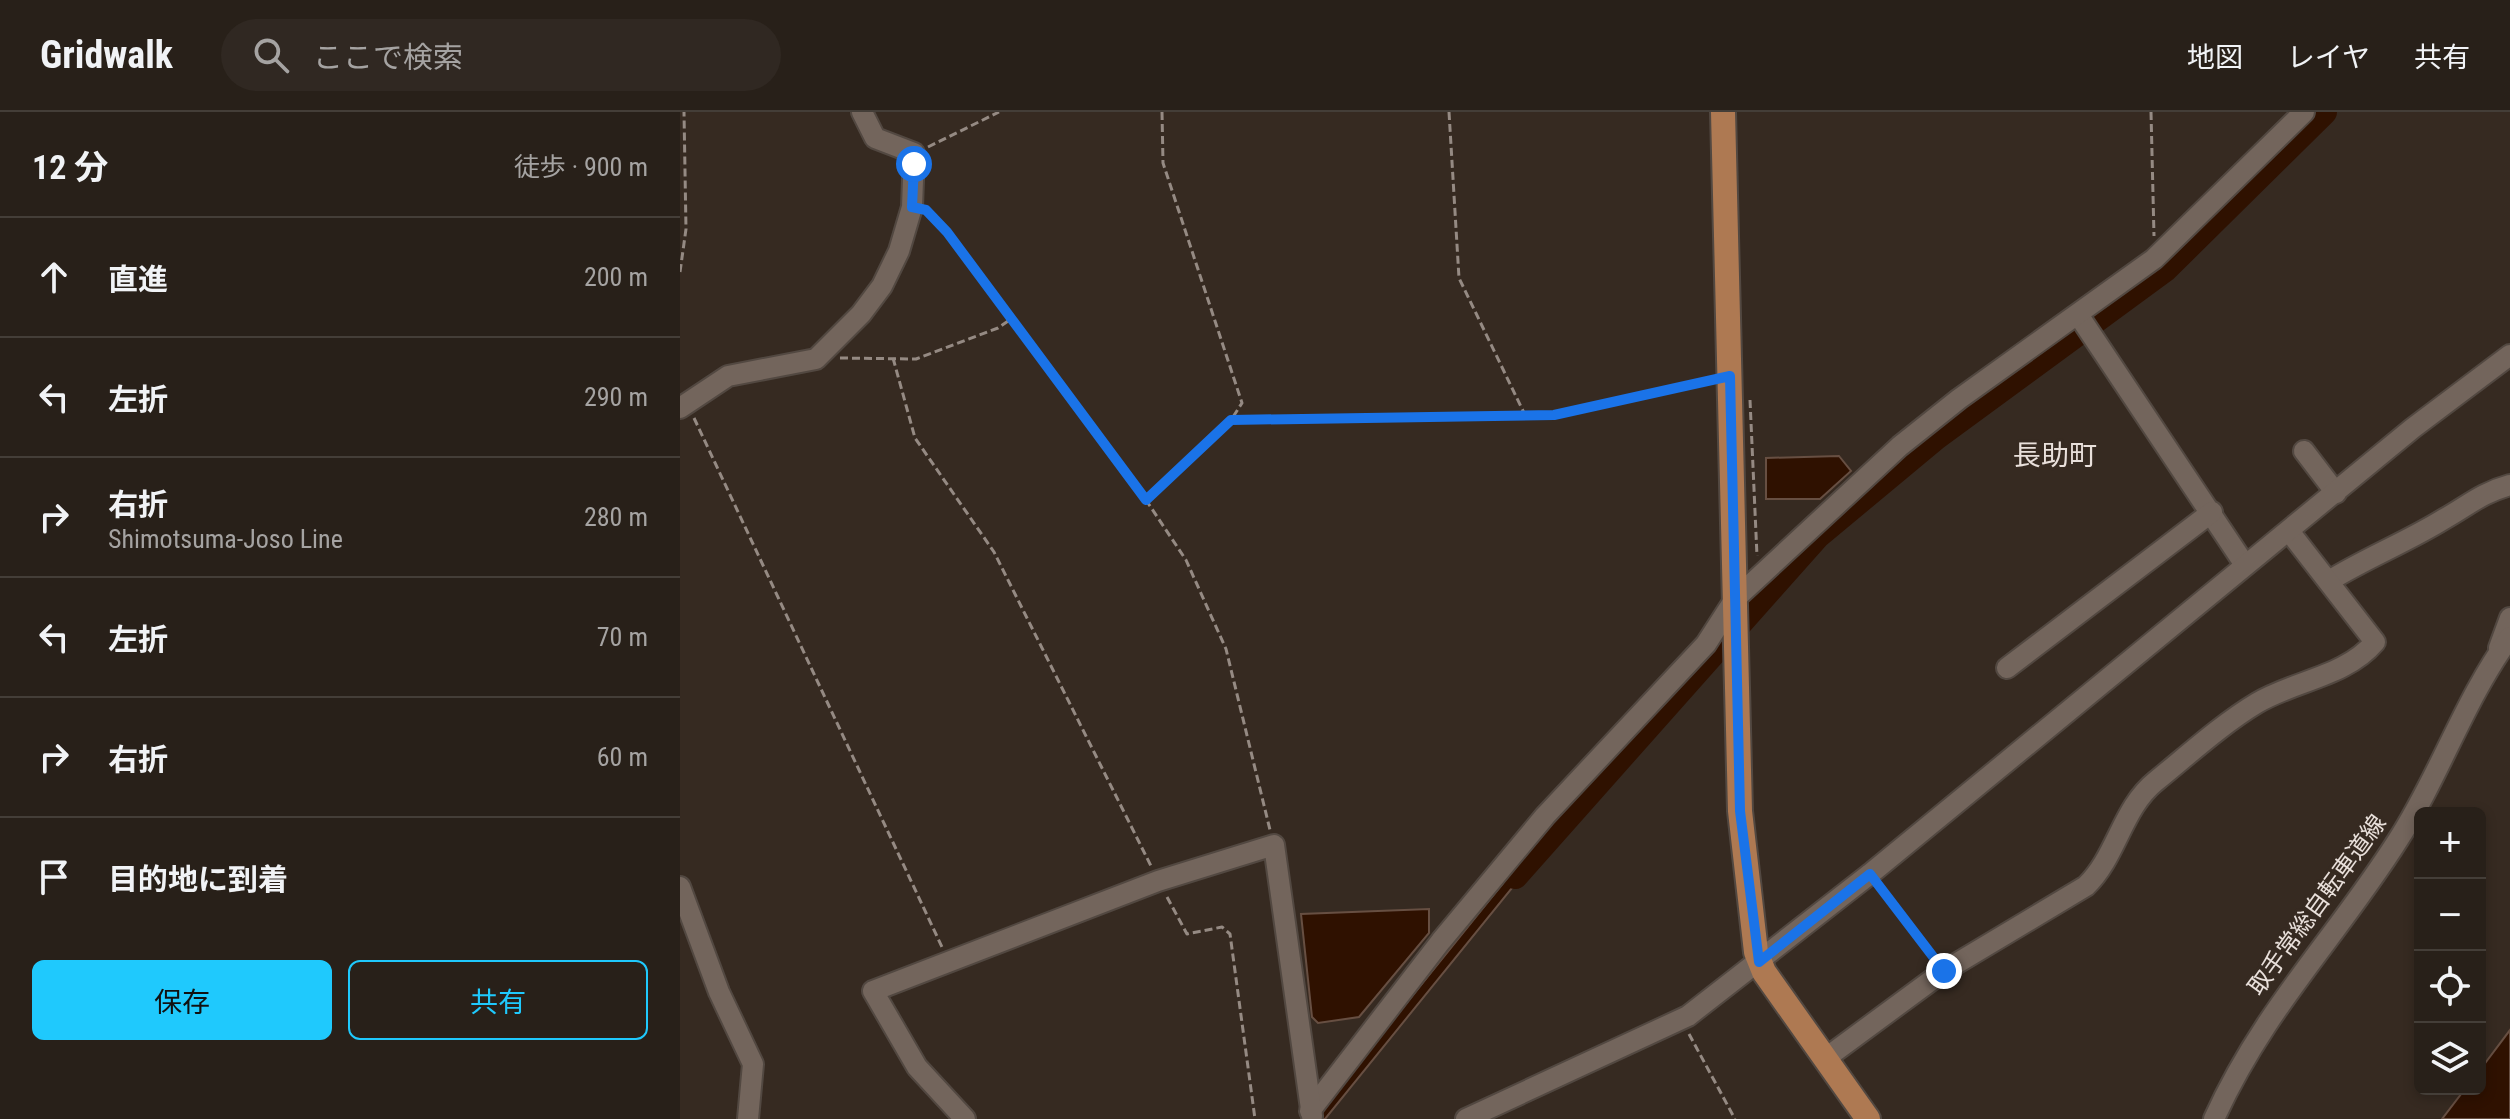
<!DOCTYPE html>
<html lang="ja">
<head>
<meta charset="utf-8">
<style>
  :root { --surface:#282019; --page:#302822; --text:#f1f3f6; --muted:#a5a3a2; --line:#443e38; --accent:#1fc9fd }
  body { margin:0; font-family:"Roboto Condensed","Noto Sans JP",sans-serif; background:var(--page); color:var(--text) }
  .controls { position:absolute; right:24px; bottom:24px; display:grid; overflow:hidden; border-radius:12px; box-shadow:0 4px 12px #0003 }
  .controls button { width:72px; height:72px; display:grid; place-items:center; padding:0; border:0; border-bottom:2px solid var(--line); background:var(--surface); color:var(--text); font:40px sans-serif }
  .stop { position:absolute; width:24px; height:24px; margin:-18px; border:6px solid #1a73e8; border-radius:50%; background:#fff }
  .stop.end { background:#1a73e8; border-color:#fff; box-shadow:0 2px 8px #0008 }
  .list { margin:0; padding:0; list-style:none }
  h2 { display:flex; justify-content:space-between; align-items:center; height:104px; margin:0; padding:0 32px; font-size:34px }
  h2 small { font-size:26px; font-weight:400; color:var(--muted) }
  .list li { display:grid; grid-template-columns:52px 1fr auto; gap:24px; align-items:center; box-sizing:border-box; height:120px; padding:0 32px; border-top:2px solid var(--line) }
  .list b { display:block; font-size:30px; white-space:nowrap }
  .list p { margin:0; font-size:26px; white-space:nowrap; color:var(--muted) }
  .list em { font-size:26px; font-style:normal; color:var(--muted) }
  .actions { display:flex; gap:16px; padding:24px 32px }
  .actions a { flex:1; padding:18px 0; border:2px solid var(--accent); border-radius:12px; text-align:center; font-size:28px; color:var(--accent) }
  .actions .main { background:var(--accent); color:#111 }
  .icon { flex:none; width:44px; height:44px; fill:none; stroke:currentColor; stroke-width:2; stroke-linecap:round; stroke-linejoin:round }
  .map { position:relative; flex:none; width:1830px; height:1007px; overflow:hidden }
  header { display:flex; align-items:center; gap:48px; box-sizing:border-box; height:112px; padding:0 40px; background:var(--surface); border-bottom:2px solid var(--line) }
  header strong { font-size:38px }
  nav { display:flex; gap:44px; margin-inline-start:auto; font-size:28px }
  .search { width:560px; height:72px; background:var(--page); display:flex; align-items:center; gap:20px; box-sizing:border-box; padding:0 28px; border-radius:44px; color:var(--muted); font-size:30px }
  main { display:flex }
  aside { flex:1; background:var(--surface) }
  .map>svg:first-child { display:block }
  .water { fill:#2f1100; stroke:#674f42; stroke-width:2 }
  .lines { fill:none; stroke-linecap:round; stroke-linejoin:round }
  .river { stroke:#2f1100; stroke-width:26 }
  .minor-casing { stroke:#524841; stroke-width:24 }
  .major-casing { stroke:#524841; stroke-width:28 }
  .path { stroke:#958a83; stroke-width:3; stroke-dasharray:8 4; stroke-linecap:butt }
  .minor { stroke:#73655c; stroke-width:20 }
  .major { stroke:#ae7952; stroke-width:24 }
  .route { stroke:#1a73e8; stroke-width:10 }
  .labels { text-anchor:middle; stroke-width:6; stroke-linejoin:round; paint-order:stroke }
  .street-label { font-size:24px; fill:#e9e0db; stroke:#362a21 }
  .quarter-label { font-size:28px; fill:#e9e0db; stroke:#362a21 }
</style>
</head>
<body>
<header>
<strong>Gridwalk</strong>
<div class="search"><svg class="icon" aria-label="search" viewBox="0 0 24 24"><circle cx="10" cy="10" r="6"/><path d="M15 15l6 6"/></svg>ここで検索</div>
<nav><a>地図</a><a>レイヤ</a><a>共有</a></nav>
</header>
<main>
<aside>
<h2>12 分<small>徒歩 · 900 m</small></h2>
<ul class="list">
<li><svg class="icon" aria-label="ahead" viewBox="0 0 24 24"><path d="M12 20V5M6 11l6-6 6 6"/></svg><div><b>直進</b></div><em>200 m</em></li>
<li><svg class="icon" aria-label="left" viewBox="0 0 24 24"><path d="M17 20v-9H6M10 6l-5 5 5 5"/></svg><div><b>左折</b></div><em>290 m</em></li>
<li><svg class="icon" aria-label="right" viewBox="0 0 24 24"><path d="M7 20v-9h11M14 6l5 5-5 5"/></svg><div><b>右折</b><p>Shimotsuma-Joso Line</p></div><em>280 m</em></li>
<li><svg class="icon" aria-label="left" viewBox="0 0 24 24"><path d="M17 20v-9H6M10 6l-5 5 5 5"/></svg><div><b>左折</b></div><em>70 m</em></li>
<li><svg class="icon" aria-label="right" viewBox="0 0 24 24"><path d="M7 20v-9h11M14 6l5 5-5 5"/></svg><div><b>右折</b></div><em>60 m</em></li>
<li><svg class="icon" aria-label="arrive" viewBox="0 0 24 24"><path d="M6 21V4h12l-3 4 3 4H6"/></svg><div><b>目的地に到着</b></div></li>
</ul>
<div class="actions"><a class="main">保存</a><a>共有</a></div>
</aside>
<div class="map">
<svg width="1830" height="1007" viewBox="0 0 1830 1007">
  <rect width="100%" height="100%" fill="#362a21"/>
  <!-- water -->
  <g class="water">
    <polygon points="1159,344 1171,359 1140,387 1086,387 1086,346"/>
    <polygon points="853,734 861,740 645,1007 633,1007"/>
    <polygon points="749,797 749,821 679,905 638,911 632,905 621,802"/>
    <polygon points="1830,918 1830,1007 1762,1007 1785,977 1800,977 1800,958"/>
  </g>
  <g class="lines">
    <!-- river -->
    <polyline class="river" points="835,764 1137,424 1256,325 1485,157 1644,0"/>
    <!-- minor casing -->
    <g class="minor-casing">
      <g id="minor">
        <polyline points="1399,204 1565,453"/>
        <polyline points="0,296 48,264 136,247 181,202 202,174 219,139 232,95 234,41 195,26 182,0"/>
        <polyline points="1624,339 1656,381"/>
        <path d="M1649,469C1686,446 1727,430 1764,407C1789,393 1801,381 1830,373"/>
        <polyline points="1819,536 1830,506"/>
        <polyline points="1327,556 1532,400"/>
        <polyline points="0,775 39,880 73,952 68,1007"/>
        <path d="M1146,946L1264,859L1406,774C1437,744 1442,696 1476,669C1508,643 1542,612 1577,591C1616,568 1665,565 1695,530L1609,419"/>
        <polyline points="630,999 761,829 865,704 1026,532 1055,487 1220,334 1279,287 1474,147 1624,0"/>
        <polyline points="285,1007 237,955 193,879 478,769 594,733 632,1004"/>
        <polyline points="786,1007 1008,904 1190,762 1733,316 1830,243"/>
        <path d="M1534,1007C1583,898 1656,826 1718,728C1760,663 1784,588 1830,525"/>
      </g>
    </g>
    <!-- major casing -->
    <g class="major-casing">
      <polyline id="major" points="1043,0 1060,699 1076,840 1084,860 1188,1007"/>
    </g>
    <!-- path -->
    <g class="path">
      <polyline points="482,0 483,51 562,291 551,308"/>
      <polyline points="769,0 779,166 845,303"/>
      <polyline points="1471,0 1474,124"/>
      <polyline points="248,35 319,0"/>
      <polyline points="248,101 267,120 466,388 506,448 546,537 590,718"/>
      <polyline points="0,160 6,117 4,0"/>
      <polyline points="160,246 236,247 318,216 331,207"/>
      <polyline points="213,246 235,326 314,440 471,754"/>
      <polyline points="1070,288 1077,444"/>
      <polyline points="14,306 262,835"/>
      <polyline points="466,388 551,308 874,303 1030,268"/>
      <polyline points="1199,774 1253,844"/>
      <polyline points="487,785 507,822 542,815 550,822 575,1007"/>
      <polyline points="1009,922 1055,1007"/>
    </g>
    <!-- minor -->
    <use href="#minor" class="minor"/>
    <!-- major -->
    <use href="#major" class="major"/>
  </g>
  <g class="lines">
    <!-- route -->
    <polyline class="route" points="234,52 232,95 246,98 267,120 466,388 551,308 874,303 1050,264 1060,699 1079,850 1190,762 1264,859"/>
  </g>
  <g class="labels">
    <!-- street labels -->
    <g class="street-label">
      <text transform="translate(1637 793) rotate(-54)" y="8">取手常総自転車道線</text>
    </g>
    <!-- quarter labels -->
    <g class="quarter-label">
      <text x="1375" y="353">長助町</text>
    </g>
  </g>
</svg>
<div class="controls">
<button>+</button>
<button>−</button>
<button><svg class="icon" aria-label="locate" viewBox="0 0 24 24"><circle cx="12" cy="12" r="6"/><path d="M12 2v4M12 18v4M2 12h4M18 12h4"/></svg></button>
<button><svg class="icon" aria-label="layers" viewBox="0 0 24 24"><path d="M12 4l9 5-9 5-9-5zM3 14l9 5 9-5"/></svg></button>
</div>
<div class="stop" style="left:234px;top:52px"></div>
<div class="stop end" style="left:1264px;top:859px"></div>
</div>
</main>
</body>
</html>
